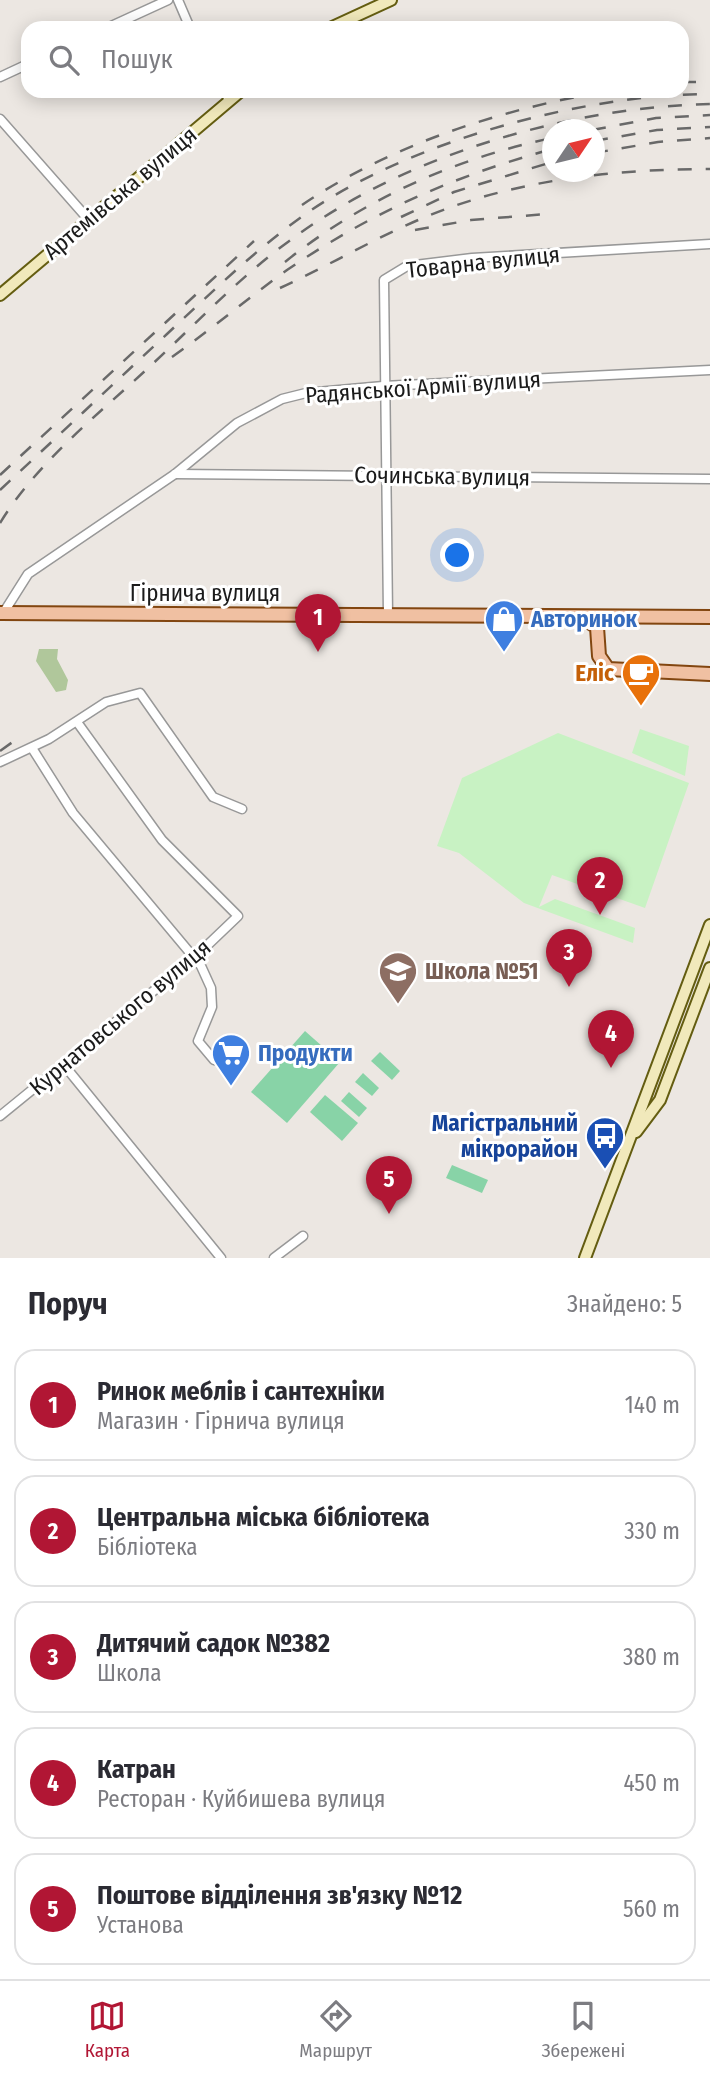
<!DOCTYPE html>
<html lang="uk">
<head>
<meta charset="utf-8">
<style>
  :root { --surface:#fff; --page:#f7f7f7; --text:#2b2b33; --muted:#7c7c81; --line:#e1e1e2; --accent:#b11634 }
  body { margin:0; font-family:"Fira Sans Condensed",sans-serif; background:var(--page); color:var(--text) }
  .compass { position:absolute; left:542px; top:119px; width:63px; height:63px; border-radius:50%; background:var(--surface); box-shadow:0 4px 18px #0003; rotate:55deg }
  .you { position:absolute; left:458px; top:556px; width:24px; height:24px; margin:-18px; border:5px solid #fff; border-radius:50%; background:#1a73e8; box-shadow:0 0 0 10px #1a73e833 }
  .badge { display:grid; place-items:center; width:46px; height:46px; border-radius:50%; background:var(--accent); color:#fff; font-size:23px; font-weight:700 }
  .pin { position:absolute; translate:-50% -58px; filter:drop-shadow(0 2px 4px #0008) }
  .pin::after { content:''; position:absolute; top:37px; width:24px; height:21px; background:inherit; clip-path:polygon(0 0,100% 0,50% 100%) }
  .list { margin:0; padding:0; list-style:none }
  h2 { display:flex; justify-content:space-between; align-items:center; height:91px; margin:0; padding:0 28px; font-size:30px }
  h2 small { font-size:23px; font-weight:400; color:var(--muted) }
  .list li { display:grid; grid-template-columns:46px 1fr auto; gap:21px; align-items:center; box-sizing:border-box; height:112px; margin:0 14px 14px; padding:0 14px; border:2px solid var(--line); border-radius:21px }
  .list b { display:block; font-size:26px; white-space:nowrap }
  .list p { margin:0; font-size:23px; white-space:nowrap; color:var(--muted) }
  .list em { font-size:23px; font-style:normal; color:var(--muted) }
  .icon { flex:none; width:38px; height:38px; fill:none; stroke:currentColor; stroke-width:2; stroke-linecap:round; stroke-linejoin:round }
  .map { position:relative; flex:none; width:710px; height:1258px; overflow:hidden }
  .search { position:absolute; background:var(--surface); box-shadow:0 4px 18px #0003; left:21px; right:21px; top:21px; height:77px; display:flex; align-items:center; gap:18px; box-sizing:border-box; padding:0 24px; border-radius:21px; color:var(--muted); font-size:26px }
  .sheet { height:721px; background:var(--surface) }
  nav { display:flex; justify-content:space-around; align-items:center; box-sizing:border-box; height:98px; border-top:2px solid var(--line); background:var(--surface); font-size:19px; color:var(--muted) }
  nav a { display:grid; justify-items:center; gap:4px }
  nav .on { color:var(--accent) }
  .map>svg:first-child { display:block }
  .forest { fill:#b0c79b }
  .park { fill:#c8f2c3 }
  .pitch { fill:#88d3a7 }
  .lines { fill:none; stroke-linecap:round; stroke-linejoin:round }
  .street-casing { stroke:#989898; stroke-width:11 }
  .secondary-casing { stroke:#645d11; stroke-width:14 }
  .primary-casing { stroke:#824610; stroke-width:16 }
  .street { stroke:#fff; stroke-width:8 }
  .secondary { stroke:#f1e9bb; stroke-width:10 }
  .primary { stroke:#f0c0a2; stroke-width:12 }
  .rail { stroke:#696969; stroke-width:2.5; stroke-dasharray:14 14; stroke-linecap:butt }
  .labels { text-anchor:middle; stroke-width:6; stroke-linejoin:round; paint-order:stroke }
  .street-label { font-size:23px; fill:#1b1b1b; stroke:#fff }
  .shop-label { font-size:23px; font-weight:bold; fill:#366cbe; stroke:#fff; text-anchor:start }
  .food-label { font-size:23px; font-weight:bold; fill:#c56008; stroke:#fff; text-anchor:end }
  .education-label { font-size:23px; font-weight:bold; fill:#785e54; stroke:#fff; text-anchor:start }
  .transit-label { font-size:23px; font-weight:bold; fill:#164399; stroke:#fff; text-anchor:end }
</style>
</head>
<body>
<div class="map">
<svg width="710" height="1258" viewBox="0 0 710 1258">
  <rect width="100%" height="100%" fill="#ece7e2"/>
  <!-- forest -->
  <polygon class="forest" points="39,649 58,649 57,659 68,680 66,690 56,692 36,661"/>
  <!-- park -->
  <g class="park">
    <polygon points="640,729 689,746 685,776 632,753"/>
    <polygon points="558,733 689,783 645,908 552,875 539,907 555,899 635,928 633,943 524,903 459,853 437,846 462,778"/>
  </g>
  <!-- pitch -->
  <g class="pitch">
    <polygon points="305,1031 340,1062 287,1123 251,1092"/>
    <polygon points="380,1052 400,1071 392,1080 371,1061"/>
    <polygon points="363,1073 379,1088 372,1096 355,1082"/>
    <polygon points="349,1092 367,1108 359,1117 341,1101"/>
    <polygon points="325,1095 358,1123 342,1141 310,1112"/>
    <polygon points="452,1165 488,1180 482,1193 446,1178"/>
  </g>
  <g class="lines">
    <!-- street casing -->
    <g class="street-casing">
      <g id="street">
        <polyline points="178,0 190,28"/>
        <polyline points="107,28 168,0"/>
        <polyline points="0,77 28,64"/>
        <polyline points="223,91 230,100"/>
        <polyline points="0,119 88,219"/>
        <polyline points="175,474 710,479"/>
        <polyline points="4,612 28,574 175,474 237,423 282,399 306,393 383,386 710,370"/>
        <polyline points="388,615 384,280 407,266 472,258 710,244"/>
        <polyline points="32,748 73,813 201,966 211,988 212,1007 198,1041 214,1060 224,1061"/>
        <polyline points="0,762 49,739 106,702 140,693 213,797 242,809"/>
        <polyline points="64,1065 221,1258"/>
        <polyline points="0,1116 194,958 238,916 162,840 77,722"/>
        <polyline points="274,1258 303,1236"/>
      </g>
    </g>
    <!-- secondary casing -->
    <g class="secondary-casing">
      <g id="secondary">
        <polyline points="330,28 391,0"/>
        <polyline points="0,295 241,91"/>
        <polyline points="636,1132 660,1100 710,968"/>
        <polyline points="585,1258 710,925"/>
      </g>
    </g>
    <!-- primary casing -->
    <g class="primary-casing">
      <g id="primary">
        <polyline points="0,613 710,617"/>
        <polyline points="582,617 597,627 599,656 608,669 710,674"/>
      </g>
    </g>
    <!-- street -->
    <use href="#street" class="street"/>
    <!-- secondary -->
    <use href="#secondary" class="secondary"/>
    <!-- primary -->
    <use href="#primary" class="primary"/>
    <!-- rail -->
    <g class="rail">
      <polyline points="682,82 710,82"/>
      <polyline points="592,130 656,118 710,115"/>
      <polyline points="594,141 657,130 710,127"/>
      <polyline points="594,153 658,142 710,138"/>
      <path d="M302,205C392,144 502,109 608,91"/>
      <polyline points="401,217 454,192 552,162"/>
      <polyline points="415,230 471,220 547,214"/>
      <path d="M285,262C362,200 456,158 552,138"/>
      <path d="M280,288C328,266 375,238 423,218C513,180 613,169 710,169"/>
      <path d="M172,357C212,329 248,298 287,270C374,211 452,177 552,149"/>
      <polyline points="0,475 254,241"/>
      <path d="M0,490C56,438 111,386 167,334C212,292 256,249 307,213C411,141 584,94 710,94"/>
      <path d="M0,523C37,463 95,417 146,370C194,326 239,277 292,239C405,155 570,107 710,104"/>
      <polyline points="0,751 14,741"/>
    </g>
  </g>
  <!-- icons -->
  <defs>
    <g id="shop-pin" transform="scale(2.0125)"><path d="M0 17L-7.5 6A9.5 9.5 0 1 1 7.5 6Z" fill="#3f7fe0" stroke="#fff"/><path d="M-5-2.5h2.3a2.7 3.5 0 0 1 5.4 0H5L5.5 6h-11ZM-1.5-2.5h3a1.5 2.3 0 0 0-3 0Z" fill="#fff"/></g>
    <g id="cafe-pin" transform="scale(2.0125)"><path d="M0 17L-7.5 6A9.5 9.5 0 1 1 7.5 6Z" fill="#e8710a" stroke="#fff"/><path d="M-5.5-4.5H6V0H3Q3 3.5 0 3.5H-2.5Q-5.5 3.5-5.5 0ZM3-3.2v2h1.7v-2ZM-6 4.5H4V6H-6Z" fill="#fff"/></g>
    <g id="school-pin" transform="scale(2.0125)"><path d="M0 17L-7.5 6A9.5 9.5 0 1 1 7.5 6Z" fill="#8d6e63" stroke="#fff"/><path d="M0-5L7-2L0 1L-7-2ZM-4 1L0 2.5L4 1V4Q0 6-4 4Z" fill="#fff"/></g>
    <g id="supermarket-pin" transform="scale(2.0125)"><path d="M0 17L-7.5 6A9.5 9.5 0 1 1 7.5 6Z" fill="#3f7fe0" stroke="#fff"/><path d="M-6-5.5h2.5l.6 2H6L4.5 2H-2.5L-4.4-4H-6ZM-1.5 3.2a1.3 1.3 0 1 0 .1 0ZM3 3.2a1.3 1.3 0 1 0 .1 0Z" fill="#fff"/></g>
    <g id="bus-pin" transform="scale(2.0125)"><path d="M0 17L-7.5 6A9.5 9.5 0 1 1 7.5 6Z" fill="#1a4fb4" stroke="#fff"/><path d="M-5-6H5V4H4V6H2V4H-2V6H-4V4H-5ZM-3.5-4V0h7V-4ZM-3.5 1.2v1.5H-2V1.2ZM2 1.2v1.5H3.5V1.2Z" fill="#fff"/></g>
  </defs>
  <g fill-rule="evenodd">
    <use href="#shop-pin" x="504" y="619"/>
    <use href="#cafe-pin" x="641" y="673"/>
    <use href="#school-pin" x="398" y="971"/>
    <use href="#supermarket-pin" x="231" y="1053"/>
    <use href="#bus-pin" x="605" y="1136"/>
  </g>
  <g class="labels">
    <!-- street labels -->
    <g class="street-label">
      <text transform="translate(120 193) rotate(-40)" y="8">Артемівська вулиця</text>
      <text transform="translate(483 262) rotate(-6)" y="8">Товарна вулиця</text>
      <text transform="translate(423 387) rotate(-4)" y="8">Радянської Армії вулиця</text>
      <text transform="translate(442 476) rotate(1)" y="8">Сочинська вулиця</text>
      <text x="205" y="601">Гірнича вулиця</text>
      <text transform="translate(120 1017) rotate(-40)" y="8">Курнатовського вулиця</text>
    </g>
    <!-- shop labels -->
    <g class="shop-label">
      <text x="531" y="627">Авторинок</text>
      <text x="258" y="1061">Продукти</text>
    </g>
    <!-- food labels -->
    <g class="food-label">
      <text x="614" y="681">Еліс</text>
    </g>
    <!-- education labels -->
    <g class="education-label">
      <text x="425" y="979">Школа №51</text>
    </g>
    <!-- transit labels -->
    <g class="transit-label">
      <text x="578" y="1131">Магістральний<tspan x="578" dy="26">мікрорайон</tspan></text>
    </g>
  </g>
</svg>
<svg class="compass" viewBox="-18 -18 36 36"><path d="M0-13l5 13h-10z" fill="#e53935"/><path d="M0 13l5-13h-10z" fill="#7c7c81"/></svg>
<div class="you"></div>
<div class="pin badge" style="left:318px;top:652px">1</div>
<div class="pin badge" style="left:600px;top:915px">2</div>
<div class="pin badge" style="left:569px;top:987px">3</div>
<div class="pin badge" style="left:611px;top:1068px">4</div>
<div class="pin badge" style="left:389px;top:1214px">5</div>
<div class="search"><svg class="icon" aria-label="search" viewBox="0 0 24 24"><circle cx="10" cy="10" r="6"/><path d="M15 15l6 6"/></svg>Пошук</div>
</div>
<section class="sheet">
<h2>Поруч<small>Знайдено: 5</small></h2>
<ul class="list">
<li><span class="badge">1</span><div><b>Ринок меблів і сантехніки</b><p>Магазин · Гірнича вулиця</p></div><em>140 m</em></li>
<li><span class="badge">2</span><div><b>Центральна міська бібліотека</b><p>Бібліотека</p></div><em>330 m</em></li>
<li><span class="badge">3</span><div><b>Дитячий садок №382</b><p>Школа</p></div><em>380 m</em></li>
<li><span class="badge">4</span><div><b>Катран</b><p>Ресторан · Куйбишева вулиця</p></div><em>450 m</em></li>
<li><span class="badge">5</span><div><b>Поштове відділення зв'язку №12</b><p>Установа</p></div><em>560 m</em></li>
</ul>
</section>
<nav>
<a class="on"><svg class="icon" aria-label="map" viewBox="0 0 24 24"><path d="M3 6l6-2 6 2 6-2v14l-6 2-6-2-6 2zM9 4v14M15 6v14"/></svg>Карта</a>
<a><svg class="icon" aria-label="directions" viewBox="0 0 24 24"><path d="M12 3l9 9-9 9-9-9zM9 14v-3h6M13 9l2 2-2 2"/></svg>Маршрут</a>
<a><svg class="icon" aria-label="saved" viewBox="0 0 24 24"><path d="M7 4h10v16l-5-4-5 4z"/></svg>Збережені</a>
</nav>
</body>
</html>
